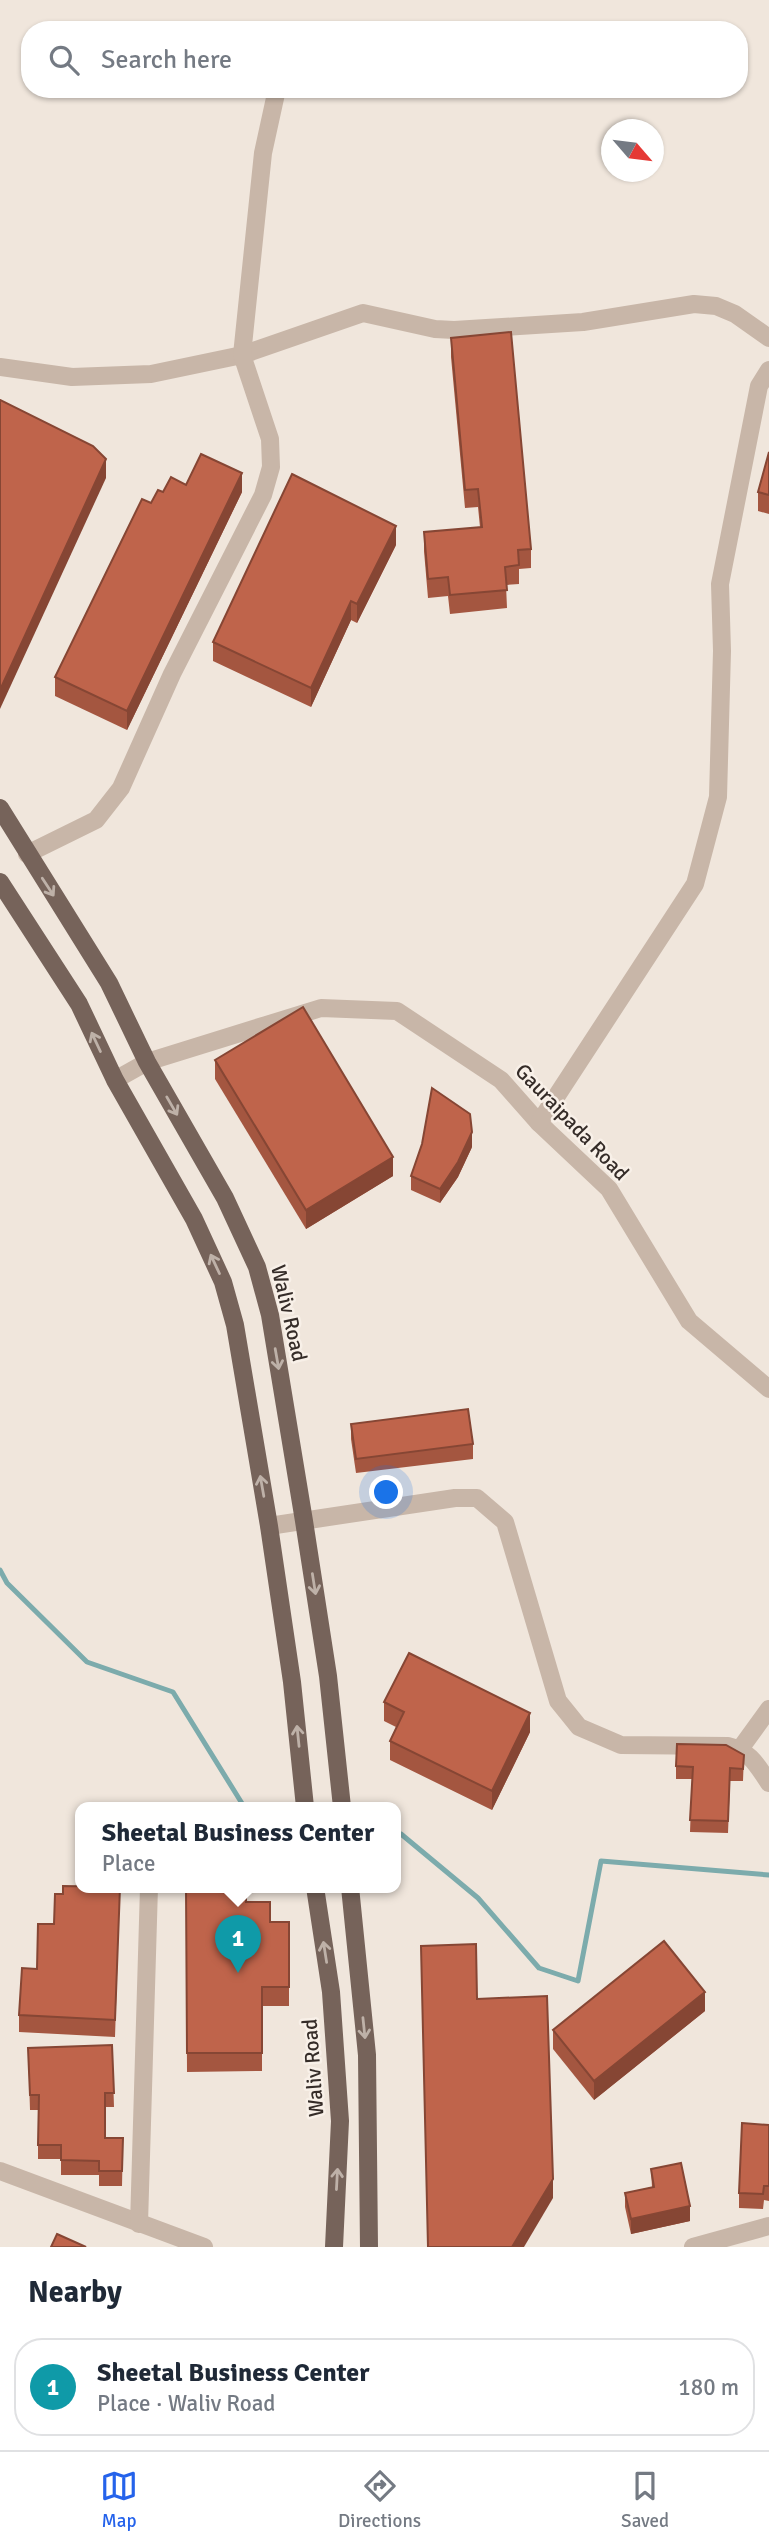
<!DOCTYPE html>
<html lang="en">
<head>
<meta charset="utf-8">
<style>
  :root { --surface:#fff; --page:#f6f6f7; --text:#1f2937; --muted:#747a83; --line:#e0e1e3; --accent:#2563eb }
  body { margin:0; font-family:Signika,sans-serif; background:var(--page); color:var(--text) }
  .compass { position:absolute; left:601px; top:119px; width:63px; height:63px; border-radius:50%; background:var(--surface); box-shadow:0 2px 5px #0004; rotate:118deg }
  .you { position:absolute; left:387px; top:1493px; width:24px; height:24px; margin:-18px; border:5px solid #fff; border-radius:50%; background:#1a73e8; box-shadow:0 0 0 10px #1a73e833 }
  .badge { display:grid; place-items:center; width:46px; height:46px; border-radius:50%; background:var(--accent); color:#fff; font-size:23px; font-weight:700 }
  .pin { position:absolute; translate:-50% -58px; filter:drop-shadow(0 2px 4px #0008) }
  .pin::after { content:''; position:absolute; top:37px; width:24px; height:21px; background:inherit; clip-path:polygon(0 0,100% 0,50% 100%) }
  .popup { position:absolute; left:75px; top:1802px; width:326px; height:91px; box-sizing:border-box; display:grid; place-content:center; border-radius:14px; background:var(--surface); filter:drop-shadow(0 2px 5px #0005); font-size:23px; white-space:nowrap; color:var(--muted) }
  .popup b { font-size:26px; color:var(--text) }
  .popup::after { content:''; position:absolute; left:50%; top:100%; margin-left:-14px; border:14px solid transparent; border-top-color:var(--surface) }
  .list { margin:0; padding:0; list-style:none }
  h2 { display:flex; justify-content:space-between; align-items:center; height:91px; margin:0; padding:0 28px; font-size:30px }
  h2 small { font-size:23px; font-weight:400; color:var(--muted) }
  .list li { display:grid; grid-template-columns:46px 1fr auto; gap:21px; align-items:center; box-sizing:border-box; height:98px; margin:0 14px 14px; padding:0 14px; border:2px solid var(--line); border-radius:28px }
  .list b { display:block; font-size:26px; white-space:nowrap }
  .list p { margin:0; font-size:23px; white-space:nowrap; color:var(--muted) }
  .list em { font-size:23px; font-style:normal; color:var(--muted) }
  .icon { flex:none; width:38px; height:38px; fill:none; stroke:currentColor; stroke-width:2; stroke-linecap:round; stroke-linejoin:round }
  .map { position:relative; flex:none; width:769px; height:2247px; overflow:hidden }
  .search { position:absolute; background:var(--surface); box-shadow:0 2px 5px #0004; left:21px; right:21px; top:21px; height:77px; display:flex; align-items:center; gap:18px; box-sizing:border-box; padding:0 24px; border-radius:28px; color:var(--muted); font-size:26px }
  .sheet { height:203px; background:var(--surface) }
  nav { display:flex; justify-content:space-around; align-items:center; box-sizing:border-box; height:98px; border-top:2px solid var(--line); background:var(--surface); font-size:19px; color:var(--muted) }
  nav a { display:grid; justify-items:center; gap:4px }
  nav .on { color:var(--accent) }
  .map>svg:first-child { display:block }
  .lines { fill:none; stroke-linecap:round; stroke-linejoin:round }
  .stream { stroke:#7cabac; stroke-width:5 }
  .minor { stroke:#c8b6a8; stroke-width:18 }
  .major { stroke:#76635a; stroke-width:18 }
  .wall { fill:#a45640 }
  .shaded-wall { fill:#864634 }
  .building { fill:#bf644b; stroke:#864634; stroke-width:2 }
  .oneway { stroke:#beb1a8 }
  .labels { text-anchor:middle; stroke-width:5; stroke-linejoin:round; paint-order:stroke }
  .street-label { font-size:21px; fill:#352c28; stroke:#f8f0e8 }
</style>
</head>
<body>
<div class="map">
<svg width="769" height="2247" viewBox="0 0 769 2247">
  <rect width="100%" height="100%" fill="#f0e6dc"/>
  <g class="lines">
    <!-- stream -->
    <g class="stream">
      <polyline points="0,1570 7,1583 87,1662 173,1692 243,1805 255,1807"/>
      <polyline points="396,1833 401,1834 478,1898 539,1968 578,1981 601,1861 769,1875"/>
    </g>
    <!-- minor -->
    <g class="minor">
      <polyline points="0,367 72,377 151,374 242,355 363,313 435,329 454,330 583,322 694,304 716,306 735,314 769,338"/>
      <polyline points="27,854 96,820 121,788 172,674 263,495 271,467 270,439 242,355 263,153 277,89"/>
      <polyline points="115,1080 147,1062 321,1008 397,1011 501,1080 539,1123 609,1189 689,1321 769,1389"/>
      <polyline points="539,1123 695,884 718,797 722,651 720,584 759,386 769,370"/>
      <path d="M269,1526L455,1498H477L505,1522L558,1701L579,1727L621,1745L728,1746C750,1751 757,1765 769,1783"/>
      <polyline points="740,1749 769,1709"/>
      <polyline points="0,2171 204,2247"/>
      <polyline points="139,2224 149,1887"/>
      <polyline points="693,2247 769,2226"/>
    </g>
    <!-- major -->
    <g class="major">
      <polyline points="0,808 109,983 147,1062 225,1198 257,1267 270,1315 304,1521 328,1676 342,1807"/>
      <polyline points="0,882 79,1004 115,1080 194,1219 223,1282 235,1325 269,1526 292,1682 305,1807"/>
      <polyline points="315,1887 331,1992 340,2121 334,2247"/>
      <polyline points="350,1887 367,2055 369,2247"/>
    </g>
  </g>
  <!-- wall -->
  <g class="wall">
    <polygon points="451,338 531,549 531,568 519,569 519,584 506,585 507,608 450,614 448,596 428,598 424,551 424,532 480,527 478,507 465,508 451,357"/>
    <polygon points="769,452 769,514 758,511 758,492"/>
    <polygon points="186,485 242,492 127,730 55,696 55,677 151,503 163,492"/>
    <polygon points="396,545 357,623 351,620 311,707 213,661 213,642"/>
    <polygon points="215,1060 393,1176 306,1229 215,1079"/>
    <polygon points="472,1147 458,1177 440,1203 411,1190 411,1176"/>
    <polygon points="351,1424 473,1444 473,1459 356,1473 351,1439"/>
    <polygon points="384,1702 530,1732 492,1810 390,1760 390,1741 396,1727 384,1721"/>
    <polygon points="744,1755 743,1781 730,1781 728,1833 690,1832 692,1779 676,1779 676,1766"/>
    <polygon points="120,1887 115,2037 19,2032 19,2015 54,1924 63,1894"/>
    <polygon points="186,1887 246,1902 270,1922 289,1922 289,2006 262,2006 262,2071 187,2072"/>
    <polygon points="705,2011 594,2100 553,2049 553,2030"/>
    <polygon points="112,2045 114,2107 105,2107 105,2138 123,2138 122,2186 99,2186 99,2175 61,2175 61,2159 38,2159 38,2110 30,2110 28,2048"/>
    <polygon points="769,2125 769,2201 764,2200 763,2209 739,2208 739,2193"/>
    <polygon points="651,2169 690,2221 631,2234 625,2207 625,2193 652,2187"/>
  </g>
  <!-- shaded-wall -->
  <g class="shaded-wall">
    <polygon points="106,459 106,478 0,709 0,690"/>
    <polygon points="242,473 242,492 127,730 127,711"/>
    <polygon points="396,526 396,545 357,623 357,604"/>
    <polygon points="351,601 351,620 311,707 311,688"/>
    <polygon points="472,1132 472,1147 458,1177 440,1203 440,1189"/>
    <polygon points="393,1157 393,1176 306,1229 306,1210"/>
    <polygon points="530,1713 530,1732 492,1810 492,1791"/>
    <polygon points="705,1992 705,2011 594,2100 594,2081"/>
    <polygon points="553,2179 553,2198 524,2247 512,2247"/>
    <polygon points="690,2206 690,2221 631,2234 631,2219"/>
  </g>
  <!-- building -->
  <g class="building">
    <polygon points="511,332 531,549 518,550 519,565 505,567 507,590 450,595 448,577 428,579 424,532 482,527 478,489 465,490 451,338"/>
    <polygon points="0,400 93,446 106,459 0,690"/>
    <polygon points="769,452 769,495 758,492"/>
    <polygon points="201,454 242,473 127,711 55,677 142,499 151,503 158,490 163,492 171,477 186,485"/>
    <polygon points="292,474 396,526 357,604 351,601 311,688 213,642"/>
    <polygon points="303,1007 393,1157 306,1210 215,1060"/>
    <polygon points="432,1088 470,1114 472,1132 458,1162 440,1189 411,1176 422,1144"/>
    <polygon points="468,1409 473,1444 356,1459 351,1424"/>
    <polygon points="409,1653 530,1713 492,1791 390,1741 404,1712 384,1702"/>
    <polygon points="677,1744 726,1745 744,1755 743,1769 730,1768 728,1821 690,1820 693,1767 676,1766"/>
    <polygon points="63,1886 120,1887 115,2020 19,2015 22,1968 37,1969 38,1924 54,1924 55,1894 63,1894"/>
    <polygon points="186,1887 246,1887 246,1902 270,1902 270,1922 289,1922 289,1987 262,1987 262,2053 187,2053"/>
    <polygon points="664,1941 705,1992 594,2081 553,2030"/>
    <polygon points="476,1944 477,1999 547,1996 553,2179 512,2247 428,2247 421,1946"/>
    <polygon points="112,2045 114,2093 105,2093 105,2138 123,2138 122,2171 99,2171 99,2161 61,2160 61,2145 38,2145 39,2095 30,2095 28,2048"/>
    <polygon points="742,2123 769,2125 769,2186 764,2186 763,2194 739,2193"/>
    <polygon points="681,2163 690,2206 631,2219 625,2193 654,2187 651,2169"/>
    <polygon points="57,2234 86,2247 51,2247"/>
  </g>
  <!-- one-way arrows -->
  <defs><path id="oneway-shaft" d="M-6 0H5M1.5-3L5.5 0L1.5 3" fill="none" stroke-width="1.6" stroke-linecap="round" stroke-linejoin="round" transform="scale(1.75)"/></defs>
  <g class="oneway">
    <use href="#oneway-shaft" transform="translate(48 887) rotate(57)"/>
    <use href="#oneway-shaft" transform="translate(96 1042) rotate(-115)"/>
    <use href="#oneway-shaft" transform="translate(172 1106) rotate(60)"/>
    <use href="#oneway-shaft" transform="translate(215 1264) rotate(-115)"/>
    <use href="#oneway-shaft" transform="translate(277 1359) rotate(80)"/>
    <use href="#oneway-shaft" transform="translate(262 1486) rotate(-100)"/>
    <use href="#oneway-shaft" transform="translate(314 1584) rotate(81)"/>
    <use href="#oneway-shaft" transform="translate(298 1736) rotate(-96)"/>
    <use href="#oneway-shaft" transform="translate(325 1952) rotate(-99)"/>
    <use href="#oneway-shaft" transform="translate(364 2028) rotate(84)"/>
    <use href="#oneway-shaft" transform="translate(337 2179) rotate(-87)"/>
  </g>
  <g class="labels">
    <!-- street labels -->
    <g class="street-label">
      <text transform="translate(572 1122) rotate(46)" y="7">Gauraipada Road</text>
      <text transform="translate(289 1313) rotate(77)" y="7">Waliv Road</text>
      <text transform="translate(313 2068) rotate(-94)" y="7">Waliv Road</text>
    </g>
  </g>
</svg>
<svg class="compass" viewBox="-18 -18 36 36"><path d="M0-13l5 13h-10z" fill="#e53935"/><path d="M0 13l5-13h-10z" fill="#747a83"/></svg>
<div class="you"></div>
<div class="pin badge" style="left:238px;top:1973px;background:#0f9aa8">1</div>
<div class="popup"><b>Sheetal Business Center</b>Place</div>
<div class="search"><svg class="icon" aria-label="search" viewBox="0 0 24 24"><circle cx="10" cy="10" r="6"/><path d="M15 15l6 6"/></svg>Search here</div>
</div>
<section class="sheet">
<h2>Nearby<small></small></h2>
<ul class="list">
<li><span class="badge" style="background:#0f9aa8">1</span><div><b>Sheetal Business Center</b><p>Place · Waliv Road</p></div><em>180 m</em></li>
</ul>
</section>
<nav>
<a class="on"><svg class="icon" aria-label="map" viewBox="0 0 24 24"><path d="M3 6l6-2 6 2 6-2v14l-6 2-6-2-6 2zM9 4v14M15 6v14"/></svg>Map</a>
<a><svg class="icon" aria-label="directions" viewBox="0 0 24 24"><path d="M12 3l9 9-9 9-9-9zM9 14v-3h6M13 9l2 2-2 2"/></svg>Directions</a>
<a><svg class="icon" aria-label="saved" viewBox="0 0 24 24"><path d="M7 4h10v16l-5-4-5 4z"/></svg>Saved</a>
</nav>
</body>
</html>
